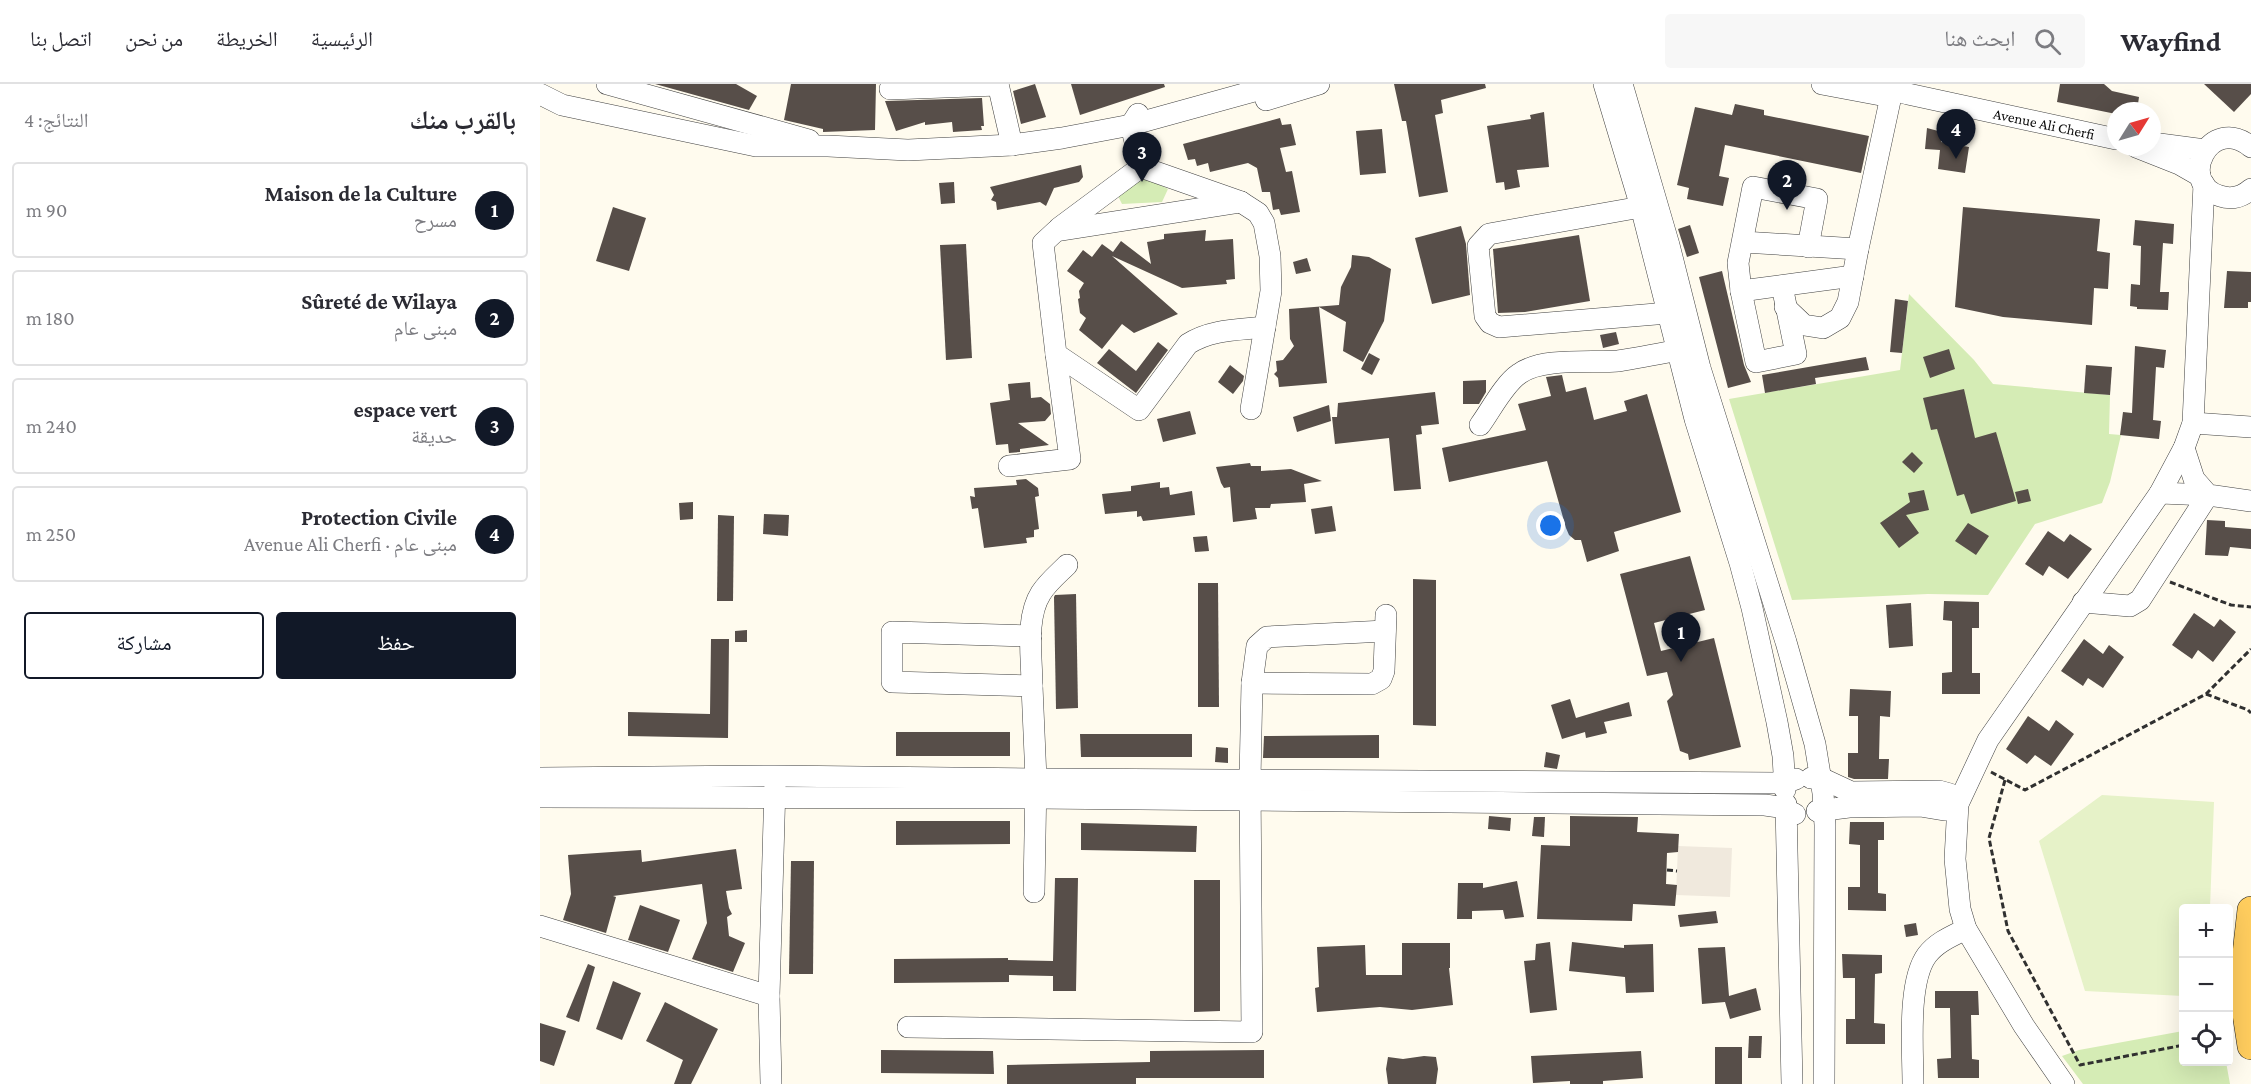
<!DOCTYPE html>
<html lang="ar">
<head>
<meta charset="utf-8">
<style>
  :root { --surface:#fff; --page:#f7f7f7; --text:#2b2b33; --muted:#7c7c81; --line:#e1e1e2; --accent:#111827 }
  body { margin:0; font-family:"Crimson Pro","Noto Naskh Arabic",serif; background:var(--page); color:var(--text); direction:rtl }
  .controls { position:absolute; right:18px; bottom:18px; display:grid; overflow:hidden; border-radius:6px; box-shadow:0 6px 24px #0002 }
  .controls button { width:54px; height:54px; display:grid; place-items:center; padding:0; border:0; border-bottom:2px solid var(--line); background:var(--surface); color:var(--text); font:30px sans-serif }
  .compass { position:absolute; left:1567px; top:18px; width:54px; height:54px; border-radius:50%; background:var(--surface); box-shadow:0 6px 24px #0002; rotate:53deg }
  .you { position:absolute; left:1011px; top:442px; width:21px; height:21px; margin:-15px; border:4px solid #fff; border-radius:50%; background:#1a73e8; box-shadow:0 0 0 9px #1a73e833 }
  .badge { display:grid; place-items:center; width:39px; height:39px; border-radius:50%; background:var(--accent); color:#fff; font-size:20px; font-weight:700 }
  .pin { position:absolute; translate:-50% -50px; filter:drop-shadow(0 2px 3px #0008) }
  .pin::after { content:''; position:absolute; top:32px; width:21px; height:18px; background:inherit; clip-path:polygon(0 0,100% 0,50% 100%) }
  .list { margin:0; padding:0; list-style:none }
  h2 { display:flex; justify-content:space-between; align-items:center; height:78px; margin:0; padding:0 24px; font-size:26px }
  h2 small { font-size:20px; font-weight:400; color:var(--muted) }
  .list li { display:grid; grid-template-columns:39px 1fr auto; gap:18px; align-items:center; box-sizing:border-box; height:96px; margin:0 12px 12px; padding:0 12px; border:2px solid var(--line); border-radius:6px }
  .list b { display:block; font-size:22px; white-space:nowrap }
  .list p { margin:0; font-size:20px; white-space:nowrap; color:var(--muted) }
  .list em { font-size:20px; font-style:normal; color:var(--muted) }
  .actions { display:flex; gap:12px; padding:18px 24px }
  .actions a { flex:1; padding:14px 0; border:2px solid var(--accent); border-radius:6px; text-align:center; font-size:21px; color:var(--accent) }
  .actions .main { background:var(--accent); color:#fff }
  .icon { flex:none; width:33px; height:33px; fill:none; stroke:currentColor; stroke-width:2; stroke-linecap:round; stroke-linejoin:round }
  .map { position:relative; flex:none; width:1711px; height:1000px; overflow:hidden; direction:ltr }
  header { display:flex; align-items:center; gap:36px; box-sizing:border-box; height:84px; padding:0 30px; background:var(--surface); border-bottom:2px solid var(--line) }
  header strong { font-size:28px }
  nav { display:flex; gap:33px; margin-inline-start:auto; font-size:21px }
  .search { width:420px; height:54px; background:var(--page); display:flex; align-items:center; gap:15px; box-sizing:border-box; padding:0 21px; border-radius:6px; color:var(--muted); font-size:22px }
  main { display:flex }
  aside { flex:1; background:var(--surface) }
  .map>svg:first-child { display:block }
  .green { fill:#d5ecb5 }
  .pitch { fill:#e6f2c8 }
  .plaza { fill:#f0e9dd }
  .building { fill:#574e49 }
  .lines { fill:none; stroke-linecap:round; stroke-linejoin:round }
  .minor-casing { stroke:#414141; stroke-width:22 }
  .major-casing { stroke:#1f1f1f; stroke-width:28 }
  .path { stroke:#303030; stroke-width:3; stroke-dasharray:6 3; stroke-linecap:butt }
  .minor { stroke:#fff; stroke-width:21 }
  .major { stroke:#ffcd5e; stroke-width:27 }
  .labels { text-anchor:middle; stroke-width:6; stroke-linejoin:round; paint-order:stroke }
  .street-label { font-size:15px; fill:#0e0e0e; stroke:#fff }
</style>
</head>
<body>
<header>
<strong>Wayfind</strong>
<div class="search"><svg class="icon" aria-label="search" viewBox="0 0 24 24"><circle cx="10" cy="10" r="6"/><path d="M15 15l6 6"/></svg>ابحث هنا</div>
<nav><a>الرئيسية</a><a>الخريطة</a><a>من نحن</a><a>اتصل بنا</a></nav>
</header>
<main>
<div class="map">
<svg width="1711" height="1000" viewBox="0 0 1711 1000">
  <rect width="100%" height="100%" fill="#fffbee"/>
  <!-- green -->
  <g class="green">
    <polygon points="599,90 628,105 622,118 582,120 577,110"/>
    <polygon points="1369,210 1434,276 1453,300 1570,311 1569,350 1581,351 1570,398 1562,419 1495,440 1448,511 1388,510 1252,516 1189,315 1360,286"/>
    <polygon points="1643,947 1644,978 1686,978 1690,1000 1543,1000 1522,972 1539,966"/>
  </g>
  <!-- pitch -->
  <polygon class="pitch" points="1562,711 1674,718 1670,824 1644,824 1643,912 1545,907 1499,757"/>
  <!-- plaza -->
  <polygon class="plaza" points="1138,762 1192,764 1190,813 1136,811"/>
  <!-- building -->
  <g class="building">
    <polygon points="115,0 196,0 217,12 209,26"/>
    <polygon points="251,0 336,0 335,46 283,48 283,45 244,36"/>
    <polygon points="495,0 506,33 481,40 473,7"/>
    <polygon points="531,0 624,0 625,3 540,31"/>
    <polygon points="854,0 945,0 946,4 901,16 903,29 895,31 908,108 879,113 866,37 862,37"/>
    <polygon points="1520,0 1564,0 1572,7 1599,13 1597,27 1576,27 1576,30 1517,18"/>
    <polygon points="1664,0 1711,0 1711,10 1694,28"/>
    <polygon points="442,14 444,42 441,42 442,46 413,48 412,38 385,41 385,38 356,47 345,17"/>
    <polygon points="1195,20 1224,26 1224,31 1329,52 1321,89 1185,61 1179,92 1189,94 1183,122 1147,115 1149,104 1137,101 1155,23 1192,31"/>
    <polygon points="1004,28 1009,83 977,86 980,103 965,106 964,98 956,99 947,42 991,35 990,31"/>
    <polygon points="740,34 742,41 751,40 756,61 740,64 746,88 752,87 760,128 741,131 739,125 733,126 730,108 722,108 717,84 708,79 670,88 668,79 657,82 655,75 648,76 643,60"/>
    <polygon points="1387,44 1402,48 1401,58 1429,63 1425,89 1398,85 1400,66 1385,65"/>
    <polygon points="842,45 846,89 820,91 816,47"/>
    <polygon points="541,81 543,93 539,98 514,104 506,122 500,118 457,126 456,118 451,116 454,111 450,103"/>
    <polygon points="414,98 415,119 401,120 399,99"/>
    <polygon points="73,123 106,134 89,187 56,177"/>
    <polygon points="1423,123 1560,135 1557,167 1570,169 1568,205 1554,204 1552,241 1463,233 1415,223"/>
    <polygon points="1595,136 1634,140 1633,160 1623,159 1620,208 1629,208 1628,226 1597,225 1597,223 1590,222 1591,200 1600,201 1601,162 1593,161"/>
    <polygon points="1150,141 1159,169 1147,173 1138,145"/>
    <polygon points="921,142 926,160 930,211 892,220 875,154"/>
    <polygon points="666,146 665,157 693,155 695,195 686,196 687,200 642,204 572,172 638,230 594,249 582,240 562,265 539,246 546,234 540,229 538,215 540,214 539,207 544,199 527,187 543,166 552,173 562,160 573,168 581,157 611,180 607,158 624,155 624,150"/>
    <polygon points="1039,151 1050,217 985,228 958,229 953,165"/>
    <polygon points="426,160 432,274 406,276 400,161"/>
    <polygon points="812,171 829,173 851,185 844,237 823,278 803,267 806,238 779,223 787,299 739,303 738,294 734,290 737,287 736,277 743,276 754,262 750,255 749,225 799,221 801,203 811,183"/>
    <polygon points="767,174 771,187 756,190 753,178"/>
    <polygon points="1182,187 1204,281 1211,298 1188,304 1159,193"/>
    <polygon points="1687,187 1711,188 1711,218 1708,218 1708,224 1684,224"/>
    <polygon points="1355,215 1368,217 1362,269 1350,268"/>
    <polygon points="1076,248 1079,260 1063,264 1060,251"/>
    <polygon points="618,258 628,266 596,309 557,279 569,265 596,287"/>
    <polygon points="1595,262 1626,266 1624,284 1616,283 1613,336 1621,337 1619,355 1580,351 1583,328 1592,329"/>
    <polygon points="1409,265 1415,285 1390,294 1383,273"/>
    <polygon points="829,269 840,275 832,291 821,285"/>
    <polygon points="1326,273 1329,286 1275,294 1276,300 1225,309 1222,291"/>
    <polygon points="690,281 704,292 703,297 693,310 678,298"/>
    <polygon points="1546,281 1572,283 1570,311 1544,309"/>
    <polygon points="1022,291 1026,308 1046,303 1054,336 1087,327 1084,317 1107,310 1141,428 1074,448 1079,467 1047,478 1041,456 1035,456 1029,451 1026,444 1007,377 909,398 902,364 986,346 978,320 1011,312 1006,293"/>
    <polygon points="946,296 946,308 939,320 923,320 923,297"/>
    <polygon points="490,298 491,314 501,313 510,320 511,330 505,337 478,339 509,361 480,365 480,368 469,369 468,360 456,361 450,319 470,316 468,300"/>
    <polygon points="1424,305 1435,354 1456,348 1476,417 1431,430 1424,410 1417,412 1397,345 1391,346 1383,314"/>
    <polygon points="895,308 899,340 881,342 882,350 876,351 881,405 854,407 849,354 795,360 792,333 797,333 798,319"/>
    <polygon points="789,321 791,337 757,348 753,333"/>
    <polygon points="650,327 656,350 623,358 617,335"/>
    <polygon points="1372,368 1383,379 1374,389 1362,378"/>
    <polygon points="710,379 711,382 721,382 721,387 751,385 782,397 764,400 766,418 731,420 730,424 715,424 717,435 693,438 690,403 684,404 681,399 676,383"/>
    <polygon points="486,395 498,404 499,412 495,413 499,445 494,446 494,453 486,454 487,459 444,464 438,424 432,425 430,412 435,413 434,404 477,401 476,396"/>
    <polygon points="620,398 620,404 629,403 630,411 652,407 655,431 603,437 601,432 597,433 597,427 565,430 562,410 591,407 591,402"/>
    <polygon points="1488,405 1491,417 1478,420 1475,408"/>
    <polygon points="1384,406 1389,426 1366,431 1379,449 1359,464 1340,439 1370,418 1368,409"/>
    <polygon points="153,418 153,435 140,436 139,419"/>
    <polygon points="792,422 796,447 775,450 771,425"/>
    <polygon points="224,430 249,431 248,452 223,450"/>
    <polygon points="178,431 194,432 193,517 177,517"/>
    <polygon points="1667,436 1685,437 1685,443 1711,445 1711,465 1690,463 1688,472 1665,471"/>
    <polygon points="1428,439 1449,452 1436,471 1415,457"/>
    <polygon points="1508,447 1524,458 1530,450 1552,465 1528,495 1509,482 1503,492 1485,480"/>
    <polygon points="667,452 669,467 655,468 653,453"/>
    <polygon points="1150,472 1165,526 1114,539 1121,567 1174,554 1201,663 1149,676 1148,670 1140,667 1127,617 1133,611 1127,588 1107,592 1080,490"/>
    <polygon points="873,495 896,496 896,642 873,641"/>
    <polygon points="658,499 678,499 679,623 658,623"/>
    <polygon points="536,510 538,624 516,625 514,513 515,511"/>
    <polygon points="1404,517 1439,518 1439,544 1432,544 1432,589 1440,589 1440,610 1402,610 1402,589 1412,588 1412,537 1403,536"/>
    <polygon points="1371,519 1373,562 1349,564 1346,521"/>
    <polygon points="1654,529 1674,543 1680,535 1696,548 1673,578 1658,566 1652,575 1632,561"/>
    <polygon points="207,546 207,558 195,558 195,547"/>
    <polygon points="171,555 189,555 188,654 88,652 88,628 170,630"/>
    <polygon points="1544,555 1563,570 1569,561 1584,573 1563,604 1548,594 1543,602 1521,587"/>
    <polygon points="1310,605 1351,607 1350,633 1340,632 1339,675 1349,675 1348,695 1314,695 1308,693 1308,669 1318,669 1318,632 1309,632"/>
    <polygon points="1030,615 1036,634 1089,618 1092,632 1064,638 1067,649 1046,654 1045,648 1022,655 1011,621"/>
    <polygon points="1488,632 1509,647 1516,636 1534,650 1511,682 1495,671 1487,680 1466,665"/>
    <rect x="356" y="648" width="114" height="24"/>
    <polygon points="540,650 652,650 652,673 541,673"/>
    <polygon points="839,651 839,674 723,674 724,652"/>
    <polygon points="676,663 688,664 688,679 675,678"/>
    <polygon points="1006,668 1020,671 1017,685 1004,683"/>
    <polygon points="949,732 971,734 970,747 948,745"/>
    <polygon points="1030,732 1098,733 1097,748 1139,750 1138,768 1127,769 1126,800 1137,801 1135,822 1093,820 1092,837 997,835 1001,761 1030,762"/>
    <polygon points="994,733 1005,733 1004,753 992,752"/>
    <polygon points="356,737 470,737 470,760 356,761"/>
    <polygon points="1310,738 1344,738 1344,756 1338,756 1338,809 1346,810 1346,827 1308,826 1308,803 1320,803 1320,761 1309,760"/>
    <polygon points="541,739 657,742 656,768 541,766"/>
    <polygon points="196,765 202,805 186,807 189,824 192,830 187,833 189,852 205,859 193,888 152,875 167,839 162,800 73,812 76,813 66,849 23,836 31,810 28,771 101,766 102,778"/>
    <polygon points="251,777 274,777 273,890 249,890"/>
    <polygon points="515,794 538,794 536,907 513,907 513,892 469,891 469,898 354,899 354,875 468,874 468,876 513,877"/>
    <polygon points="654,796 680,796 680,927 654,928"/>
    <polygon points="977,797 984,833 965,835 963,826 932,827 932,835 917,835 918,799 943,799 943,804"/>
    <polygon points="100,821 140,836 128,868 88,856"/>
    <polygon points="1176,827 1178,839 1140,843 1138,831"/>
    <polygon points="1376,839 1378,851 1366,853 1364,841"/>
    <polygon points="1010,858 1017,926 990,929 984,877 995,876 996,860"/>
    <polygon points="1032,858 1084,864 1084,861 1113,860 1114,908 1086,909 1085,893 1029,887"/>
    <polygon points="862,859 910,859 910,884 909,884 913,921 872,926 840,923 777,928 775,904 779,903 777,863 825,861 826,891 862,891"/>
    <polygon points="1185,863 1189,912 1216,904 1221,926 1190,935 1185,918 1162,920 1158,864"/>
    <polygon points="1302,870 1342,871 1342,889 1335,890 1334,939 1345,940 1345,960 1306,960 1306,935 1315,935 1315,894 1303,894"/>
    <polygon points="48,880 55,883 39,938 26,933"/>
    <polygon points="73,897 101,909 82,956 56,945"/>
    <polygon points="1395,907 1438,907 1439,931 1431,931 1432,975 1439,976 1439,994 1398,994 1397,975 1411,974 1410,924 1395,924"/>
    <polygon points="125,918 178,945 151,1000 134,1000 143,976 106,957"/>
    <polygon points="0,939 26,947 14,982 0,977"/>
    <polygon points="1209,952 1222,952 1221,974 1208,974"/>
    <rect x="1175" y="963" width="27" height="37"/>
    <polygon points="341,966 453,967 454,990 341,989"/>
    <polygon points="724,966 724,994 596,994 596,1000 467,1000 467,981 610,978 610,967"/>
    <polygon points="1101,967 1103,994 1063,997 1063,1000 1030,1000 1030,997 993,999 991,972"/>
    <polygon points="884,972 896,973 898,985 896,1000 848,1000 846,985 848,973 863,975"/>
  </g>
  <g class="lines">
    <!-- minor casing -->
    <g class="minor-casing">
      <g id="minor">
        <polyline points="67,0 269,56"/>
        <polyline points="458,0 472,61"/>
        <polyline points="1064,0 1101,123 1155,335 1200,479 1212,524 1237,638 1243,672 1245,706"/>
        <polyline points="1082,0 1129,161 1160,284 1246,558 1275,660 1283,709 1285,741 1284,1000"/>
        <polyline points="1282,0 1346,12"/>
        <polyline points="1331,0 1368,10 1576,55"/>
        <polyline points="350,5 458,1"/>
        <polyline points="0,10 22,21 216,62 288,62 368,66 472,61 522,54 591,41 740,0"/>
        <polyline points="726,16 779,0"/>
        <polyline points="598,30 591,41 601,83"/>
        <polyline points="1612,59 1665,66"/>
        <polyline points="1596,63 1639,80 1660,92"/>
        <path d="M1711,63C1670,29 1636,99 1680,112C1692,116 1702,113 1711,105"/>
        <path d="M701,118L516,147L503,159L516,270L599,326L648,260C671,245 699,246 725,243"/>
        <polyline points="1101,123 949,150 938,162 945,232 950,239 959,243 1128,229"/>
        <polyline points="519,144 601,83 701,118 718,129 724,139 730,172 731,207 711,325"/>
        <polyline points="1203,158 1318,165"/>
        <polyline points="1242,202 1256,270 1216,278 1201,207 1198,179 1213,103 1277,115 1268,163"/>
        <polyline points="1201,207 1313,192"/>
        <polyline points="1245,223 1264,241 1283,244 1300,234 1308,218 1318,165 1351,12 1351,0"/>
        <polyline points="1653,339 1711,343"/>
        <path d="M940,341C951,326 964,300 979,290C1001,273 1052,279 1078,277C1098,274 1118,270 1138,266"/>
        <polyline points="1644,364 1654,395 1668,411 1711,417"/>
        <polyline points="469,382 530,375 516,270"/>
        <polyline points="1543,518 1590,522 1600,516 1668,411 1620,409"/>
        <polyline points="491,552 352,548 352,598 492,602 496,695 494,808"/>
        <polyline points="712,599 832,600 841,595 844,587 846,531"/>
        <path d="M492,602C492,573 485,534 501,509C508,498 518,490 527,481"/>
        <polyline points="0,694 235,692 496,695 1245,699 1256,695"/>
        <polyline points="1271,694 1281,694 1311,708 1399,707 1410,710 1418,720 1404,726 1380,722 1309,723 1277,727"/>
        <polyline points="0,713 495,714 1225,721 1239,723 1255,730"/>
        <polyline points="1246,720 1252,1000"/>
        <polyline points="0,842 229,912"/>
        <polyline points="368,943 712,948 710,696 712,599 717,562 727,553 845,547"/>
        <polyline points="231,1000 229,912 235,701"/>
        <path d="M1373,1000C1373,966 1367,898 1387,871C1397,858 1412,852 1426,845"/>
        <polyline points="1524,1000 1484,942 1426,845 1420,825 1415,775 1418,720 1448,656 1620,409 1644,364 1653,339 1664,100"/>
      </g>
    </g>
    <!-- major casing -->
    <g class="major-casing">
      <polyline id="major" points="1711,826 1706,870 1705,923 1711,962"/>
    </g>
    <!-- path -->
    <g class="path">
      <polyline points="1630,498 1691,521 1711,523"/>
      <polyline points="1666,610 1708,626 1711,629"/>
      <polyline points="1451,688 1485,706 1666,610 1711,565"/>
      <polyline points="1465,696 1449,754 1468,847 1540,981 1644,961"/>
      <polyline points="1127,786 1137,787"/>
    </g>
    <!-- minor -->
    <use href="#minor" class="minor"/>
    <!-- major -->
    <use href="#major" class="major"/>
  </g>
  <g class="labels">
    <!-- street labels -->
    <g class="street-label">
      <text transform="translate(1504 40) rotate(12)" y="5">Avenue Ali Cherfi</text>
    </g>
  </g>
</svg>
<div class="controls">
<button>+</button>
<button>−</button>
<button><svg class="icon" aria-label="locate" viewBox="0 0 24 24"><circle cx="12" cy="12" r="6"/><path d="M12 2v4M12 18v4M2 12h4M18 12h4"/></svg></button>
</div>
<svg class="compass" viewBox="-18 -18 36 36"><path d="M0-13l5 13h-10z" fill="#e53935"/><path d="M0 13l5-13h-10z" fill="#7c7c81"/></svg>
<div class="you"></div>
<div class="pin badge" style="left:1141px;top:578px">1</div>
<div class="pin badge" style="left:1247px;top:126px">2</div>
<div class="pin badge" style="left:602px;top:98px">3</div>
<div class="pin badge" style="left:1416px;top:75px">4</div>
</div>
<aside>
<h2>بالقرب منك<small>النتائج: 4</small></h2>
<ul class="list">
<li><span class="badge">1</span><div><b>Maison de la Culture</b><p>مسرح</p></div><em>90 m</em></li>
<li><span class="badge">2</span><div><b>Sûreté de Wilaya</b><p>مبنى عام</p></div><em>180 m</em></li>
<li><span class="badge">3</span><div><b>espace vert</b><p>حديقة</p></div><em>240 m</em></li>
<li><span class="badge">4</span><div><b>Protection Civile</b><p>مبنى عام · Avenue Ali Cherfi</p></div><em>250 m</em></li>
</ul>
<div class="actions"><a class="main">حفظ</a><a>مشاركة</a></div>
</aside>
</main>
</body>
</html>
